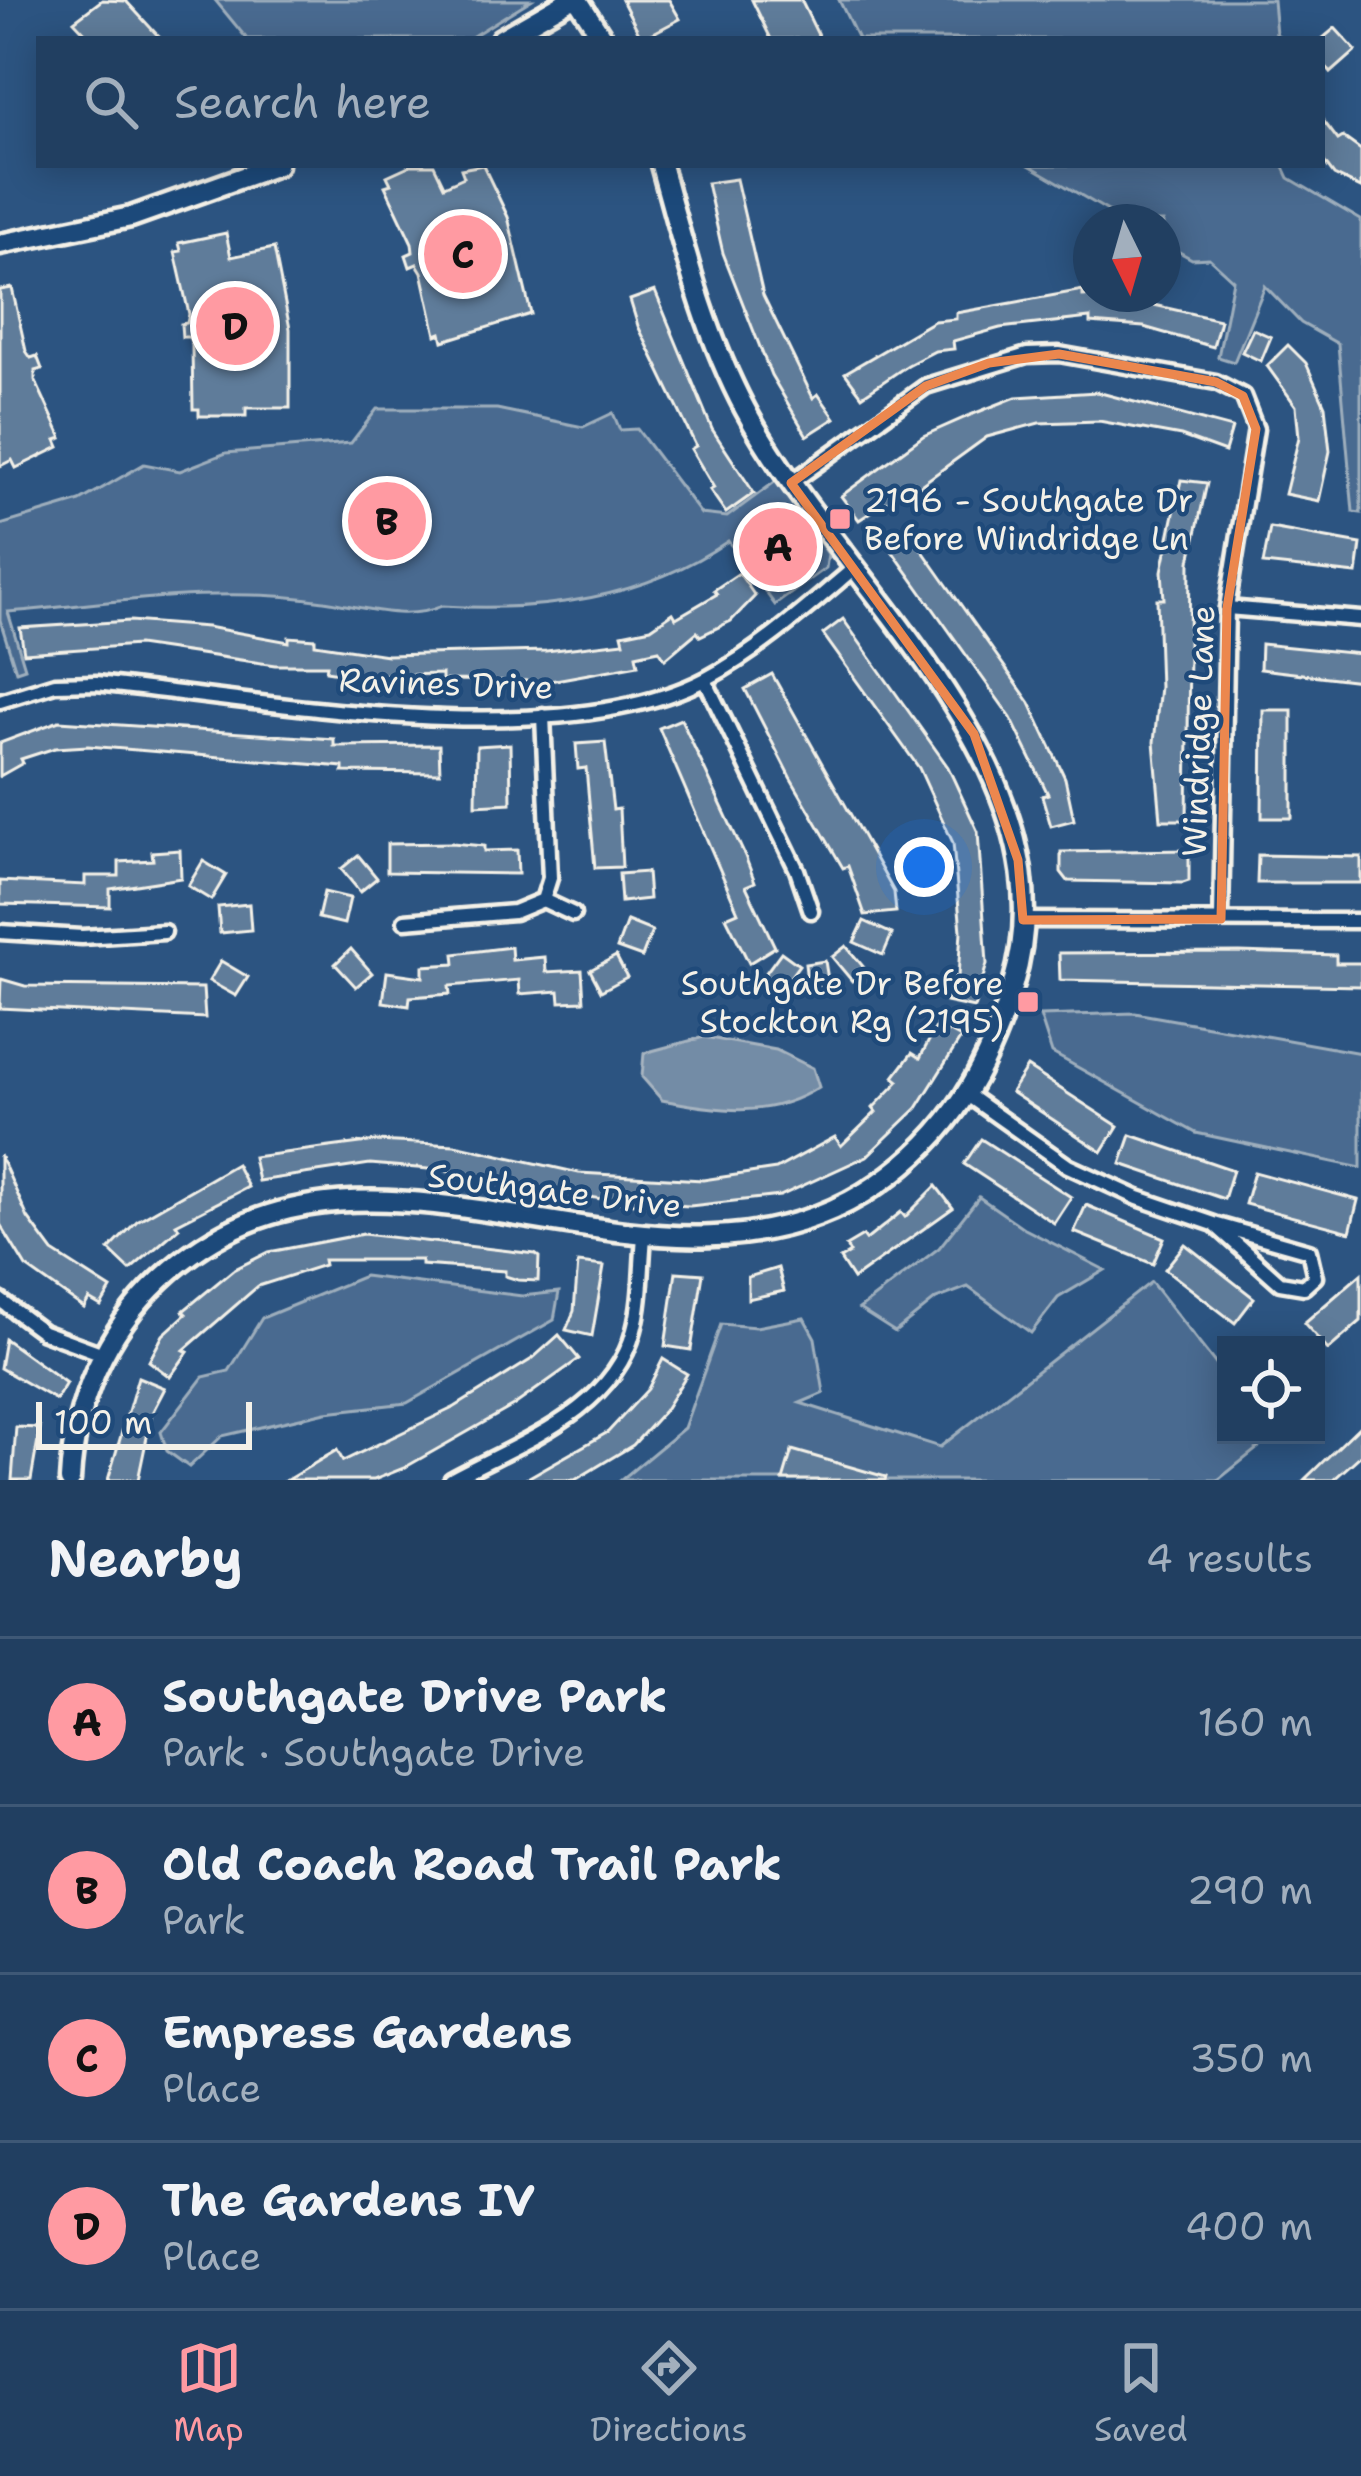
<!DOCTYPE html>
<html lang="en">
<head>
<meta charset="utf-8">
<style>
  :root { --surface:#213f61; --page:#2d4a6a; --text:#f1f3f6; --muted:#a2afbd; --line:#3e5876; --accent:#ff9aa2 }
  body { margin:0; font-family:"Shantell Sans",sans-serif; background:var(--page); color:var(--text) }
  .controls { position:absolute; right:36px; bottom:36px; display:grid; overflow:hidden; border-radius:0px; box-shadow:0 6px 30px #0003 }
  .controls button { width:108px; height:108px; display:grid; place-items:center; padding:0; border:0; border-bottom:3px solid var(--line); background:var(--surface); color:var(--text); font:60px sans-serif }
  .compass { position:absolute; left:1073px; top:204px; width:108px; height:108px; border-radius:50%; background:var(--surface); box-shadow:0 6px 30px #0003; rotate:175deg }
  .scale { position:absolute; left:36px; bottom:30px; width:216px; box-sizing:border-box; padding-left:12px; border:6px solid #f4f1e8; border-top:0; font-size:33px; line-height:42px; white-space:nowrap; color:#f4f1e8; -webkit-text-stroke:9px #1f4a7a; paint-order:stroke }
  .you { position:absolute; left:924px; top:867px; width:42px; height:42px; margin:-30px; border:9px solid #fff; border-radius:50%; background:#1a73e8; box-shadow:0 0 0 18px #1a73e833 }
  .badge { display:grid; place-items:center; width:78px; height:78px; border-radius:50%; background:var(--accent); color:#111; font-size:39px; font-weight:700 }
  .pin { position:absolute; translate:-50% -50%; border:6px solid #fff; box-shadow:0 3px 12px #0006 }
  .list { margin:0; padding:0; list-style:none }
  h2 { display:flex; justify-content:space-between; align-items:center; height:156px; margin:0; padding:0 48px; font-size:51px }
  h2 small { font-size:39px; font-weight:400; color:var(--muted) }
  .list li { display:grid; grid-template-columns:78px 1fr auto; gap:36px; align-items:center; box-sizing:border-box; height:168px; padding:0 48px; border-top:3px solid var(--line) }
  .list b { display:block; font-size:45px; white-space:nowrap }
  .list p { margin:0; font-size:39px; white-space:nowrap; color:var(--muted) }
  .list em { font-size:39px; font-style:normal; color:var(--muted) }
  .icon { flex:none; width:66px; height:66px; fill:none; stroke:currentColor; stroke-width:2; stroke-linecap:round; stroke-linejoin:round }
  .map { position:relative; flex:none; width:1361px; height:1480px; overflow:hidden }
  .search { position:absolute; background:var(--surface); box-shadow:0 6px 30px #0003; left:36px; right:36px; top:36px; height:132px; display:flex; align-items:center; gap:30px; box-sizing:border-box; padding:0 42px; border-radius:0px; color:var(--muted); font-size:45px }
  .sheet { height:828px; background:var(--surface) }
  nav { display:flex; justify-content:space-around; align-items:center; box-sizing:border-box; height:168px; border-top:3px solid var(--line); background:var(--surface); font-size:33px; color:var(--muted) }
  nav a { display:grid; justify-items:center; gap:6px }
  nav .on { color:var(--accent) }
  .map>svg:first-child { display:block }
  .green { fill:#496b90; stroke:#9eaebc; stroke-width:3 }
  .water { fill:#738ca6; stroke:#a7b4c0; stroke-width:3 }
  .building { fill:#5e7b9a; stroke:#f4f1e8; stroke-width:3 }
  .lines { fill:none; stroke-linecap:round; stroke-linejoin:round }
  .street-casing { stroke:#f4f1e8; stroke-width:21 }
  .secondary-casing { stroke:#f4f1e8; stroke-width:27 }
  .street { stroke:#1f4a7a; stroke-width:12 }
  .secondary { stroke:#1f4a7a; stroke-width:18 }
  .marked { fill:none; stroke:#ec874e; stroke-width:9; stroke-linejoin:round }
  .poi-dot { fill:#ff9aa2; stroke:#1f4a7a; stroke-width:4.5 }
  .labels { text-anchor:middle; stroke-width:9; stroke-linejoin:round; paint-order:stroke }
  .poi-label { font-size:33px; fill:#f4f1e8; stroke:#1f4a7a; text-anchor:start }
  .street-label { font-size:33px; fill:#f4f1e8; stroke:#1f4a7a }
</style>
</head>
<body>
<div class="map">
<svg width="1361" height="1480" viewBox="0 0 1361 1480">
  <rect width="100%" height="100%" fill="#2c5481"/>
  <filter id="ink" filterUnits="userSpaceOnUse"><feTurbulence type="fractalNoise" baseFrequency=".00833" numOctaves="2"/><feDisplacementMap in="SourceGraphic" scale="24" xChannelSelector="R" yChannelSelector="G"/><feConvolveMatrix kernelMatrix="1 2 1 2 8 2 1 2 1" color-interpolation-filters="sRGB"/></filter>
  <g filter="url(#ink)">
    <!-- green -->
    <g class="green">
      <polygon points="215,0 531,0 468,39 247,39"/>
      <polygon points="839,0 1273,0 1276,34 1285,39 858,39"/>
      <polygon points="1029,165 1283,165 1289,178 1361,220 1361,513 1353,512 1338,344 1301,323 1265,286 1234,362 1218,357 1233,280 1209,258 1192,259 1163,243 1163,222 1127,222"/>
      <path d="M377,409H497L583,427L613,413L620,430L637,429L701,514L727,517L776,481L828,554L826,568L775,605L728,541C644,599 543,612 442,606C406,622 363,607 324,601C221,585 111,603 8,612L25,668L16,671L0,620V525L80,501L144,464L180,471L226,453L351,443Z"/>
      <polygon points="1135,1013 1361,1053 1361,1168 1196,1133 1052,1053 1040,1016"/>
      <polygon points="979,1197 1025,1229 1105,1270 1058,1298 1031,1333 968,1287 936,1299 895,1332 859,1309 939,1248"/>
      <polygon points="364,1276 522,1296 559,1292 554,1320 407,1403 326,1412 222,1436 189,1467 167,1451 161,1432 203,1377 229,1371 262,1318"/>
      <polygon points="1151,1282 1226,1377 1226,1435 1273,1436 1218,1480 621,1480 684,1428 721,1324 756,1327 804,1318 815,1338 824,1393 800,1403 940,1447"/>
    </g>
    <!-- water -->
    <path class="water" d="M704,1037L776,1050L813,1068L819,1087C768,1120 719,1110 662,1100L642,1077L644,1053Z"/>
    <!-- building -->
    <g class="building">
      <polygon points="102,0 126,1 161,39 91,39 74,21"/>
      <polygon points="622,0 669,0 680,19 642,39"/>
      <polygon points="752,0 801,0 820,39 771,39"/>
      <polygon points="1335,28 1356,51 1331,73 1322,62 1322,39"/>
      <polygon points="1322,119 1338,140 1343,137 1361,150 1361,188 1334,175 1322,159"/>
      <polygon points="411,165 434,165 444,186 464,177 461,169 483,165 508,217 531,314 443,341 441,333 436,335 422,272 417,264 410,267 406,255 413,252 412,243 385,186 391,184 387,176"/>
      <polygon points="736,179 763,295 813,398 818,394 835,418 807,436 771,375 723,253 707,183"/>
      <polygon points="226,233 231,257 274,248 290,329 290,408 246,408 246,416 199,416 199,409 193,409 192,345 189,337 182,337 181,324 187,323 189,314 175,252 181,251 179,243"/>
      <polygon points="12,288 26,351 31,358 37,356 42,369 35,371 35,380 62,438 56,440 59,447 16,468 12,460 0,466 0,290"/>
      <polygon points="1083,290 1083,296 1110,295 1220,320 1213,347 1144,327 1090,323 1090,318 1000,328 953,341 954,349 935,351 908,365 862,396 845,373 934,321 956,319 956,313"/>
      <polygon points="655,291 712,429 754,493 726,513 710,490 714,488 691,449 696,446 638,326 630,300"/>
      <polygon points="1253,329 1271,337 1261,361 1242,352"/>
      <polygon points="1288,345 1306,363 1325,406 1330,451 1319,501 1285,494 1299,437 1296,406 1267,366"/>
      <polygon points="1097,392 1232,428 1225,452 1181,436 1099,421 1039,423 987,437 907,495 904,491 859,520 841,496 923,436 973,414 1016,397"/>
      <polygon points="1181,480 1207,483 1190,561 1187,820 1161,820 1154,742 1160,687 1157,599 1164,599 1162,571"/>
      <polygon points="1270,528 1361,544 1357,574 1263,564"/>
      <polygon points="913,537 1030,703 1065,778 1074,820 1051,826 1042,796 1048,794 1011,718 893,552"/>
      <polygon points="739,573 755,596 731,621 700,636 697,632 665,659 659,650 636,655 638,665 550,681 442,680 442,674 358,676 326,671 327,665 275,665 138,645 24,653 20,628 130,621 207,627 289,642 289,637 315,639 315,644 387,655 546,651 624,642 622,634 651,628 673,613 676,618 717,594 714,590"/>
      <polygon points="843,619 948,767 978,832 987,964 974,1008 946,1002 952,976 958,977 961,931 953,843 919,768 823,634"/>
      <polygon points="1261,644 1361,654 1361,681 1260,669"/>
      <polygon points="772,674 894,892 896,912 865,915 848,866 843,868 790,777 745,689"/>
      <polygon points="1263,710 1292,710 1292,818 1262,818"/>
      <polygon points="681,719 745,856 755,882 746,886 775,947 749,963 726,917 738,912 659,728"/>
      <polygon points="59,721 334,739 334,746 439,745 440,773 343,772 343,767 88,746 55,748 21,759 23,763 0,776 0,743"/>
      <polygon points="605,742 613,810 619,809 622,867 595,868 586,768 578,769 576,744"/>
      <polygon points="510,744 511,803 476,805 477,746"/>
      <polygon points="452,843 484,846 484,851 517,850 518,874 387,872 387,844"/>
      <polygon points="180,850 181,878 110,889 110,907 0,904 0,881 85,885 85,876 119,876 119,862 153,860 152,852"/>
      <polygon points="1189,850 1189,881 1183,883 1068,881 1061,872 1061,852"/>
      <polygon points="358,855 377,878 360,892 341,869"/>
      <polygon points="1258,855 1361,857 1361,883 1257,883"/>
      <polygon points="203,861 226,875 211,900 188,886"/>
      <polygon points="647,872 649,899 621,902 619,874"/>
      <polygon points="324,892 350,898 344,924 318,918"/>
      <polygon points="249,904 251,930 220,933 218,907"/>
      <polygon points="627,921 652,931 642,957 617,948"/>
      <polygon points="864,921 892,934 883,955 854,942"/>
      <polygon points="846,946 866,970 852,981 832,957"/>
      <polygon points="511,947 512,960 545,957 546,972 582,970 584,1001 560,1002 559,991 520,994 519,980 449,986 450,994 410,997 409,1006 383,1002 387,972 423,977 423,966 455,964 454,954"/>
      <polygon points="351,949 372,973 356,987 335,964"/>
      <polygon points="781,952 799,965 780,991 762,978"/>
      <polygon points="1240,952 1336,955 1336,963 1361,963 1361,986 1060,980 1059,953"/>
      <polygon points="616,956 627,977 601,991 590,970"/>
      <polygon points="221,961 248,977 236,996 209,981"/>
      <polygon points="825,961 829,986 808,989 805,964"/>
      <polygon points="1,979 25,986 203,988 205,1018 0,1008"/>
      <polygon points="937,1025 961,1038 917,1108 867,1156 780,1196 690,1206 617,1202 452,1171 370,1164 258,1181 253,1157 376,1141 455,1145 579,1173 703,1180 776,1169 835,1137 841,1146 876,1112 873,1108 899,1081 894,1077 912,1053 920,1058"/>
      <polygon points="1027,1067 1118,1126 1102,1152 1011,1092"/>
      <polygon points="1131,1135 1233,1170 1224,1199 1121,1164"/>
      <polygon points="981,1139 1071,1197 1054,1223 964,1164"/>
      <polygon points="0,1155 28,1218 53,1252 111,1289 101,1306 89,1299 84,1308 26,1267 0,1224"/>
      <polygon points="236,1164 248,1187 176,1224 179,1228 130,1270 109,1250 137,1221"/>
      <polygon points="1254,1172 1358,1200 1350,1232 1245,1204"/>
      <polygon points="936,1186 953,1208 853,1279 840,1259 850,1253 846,1246 863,1236 866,1240 901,1212 905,1217"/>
      <polygon points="1086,1205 1164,1238 1153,1264 1074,1232"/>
      <polygon points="363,1234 535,1254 539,1257 538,1281 518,1280 505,1276 505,1271 421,1265 421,1260 323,1260 324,1265 258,1286 184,1350 188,1352 170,1377 149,1361 163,1335 186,1314 183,1311 233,1270 269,1252"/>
      <polygon points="1185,1244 1254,1298 1235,1323 1165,1269"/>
      <polygon points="578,1263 604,1266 592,1336 566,1330 574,1311"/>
      <polygon points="778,1268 784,1291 748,1299 748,1277"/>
      <polygon points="676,1272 703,1274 691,1350 665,1346"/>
      <polygon points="1361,1274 1361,1321 1328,1350 1304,1323"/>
      <polygon points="559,1335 579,1359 513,1406 404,1468 374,1480 287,1480 337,1450 343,1461 455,1407 532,1359"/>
      <polygon points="5,1339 66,1383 56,1400 0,1368"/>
      <polygon points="663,1359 687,1374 664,1411 633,1445 575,1480 524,1480 608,1432 648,1389"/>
      <polygon points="138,1377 165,1388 152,1413 138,1480 108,1480"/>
      <polygon points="1361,1425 1361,1455 1333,1480 1304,1480"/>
      <polygon points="16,1427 40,1428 31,1480 12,1480"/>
      <polygon points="792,1450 886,1477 885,1480 783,1480"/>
    </g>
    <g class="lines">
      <!-- street casing -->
      <g class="street-casing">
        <g id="street">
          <polyline points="791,483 926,386 1027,355 1059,354 1216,382 1243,396 1256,429 1227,608 1221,919"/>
          <polyline points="1227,608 1361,619"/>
          <polyline points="705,680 797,870 811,911"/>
          <path d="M0,701L55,684L96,683C259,700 559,756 706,679C759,651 807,608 853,569"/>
          <polyline points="543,900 573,914"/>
          <polyline points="1023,920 1361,921"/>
          <polyline points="405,921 514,912 543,900 550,878 543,716"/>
          <polyline points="0,932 82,937 164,932"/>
          <polyline points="969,1096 1068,1166 1138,1198 1214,1224 1280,1283 1304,1287 1315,1277 1309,1251 1214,1224"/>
          <polyline points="0,1300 43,1332 103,1354"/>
          <path d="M451,1480C518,1443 613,1412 634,1330C642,1301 641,1267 644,1237"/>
        </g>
      </g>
      <!-- secondary casing -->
      <g class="secondary-casing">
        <g id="secondary">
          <polyline points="578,0 603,39"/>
          <polyline points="501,39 569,0"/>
          <polyline points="0,244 131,217 277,165"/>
          <path d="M70,1480C74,1404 105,1331 161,1279C372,1081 654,1339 878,1184C952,1133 988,1069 1013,984C1078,767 836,581 745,409C704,332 684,248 661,165"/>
        </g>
      </g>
      <!-- street -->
      <use href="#street" class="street"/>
      <!-- secondary -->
      <use href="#secondary" class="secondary"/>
    </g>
  </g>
  <!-- marked area -->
  <path class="marked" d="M1059,354L1216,382L1243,396L1256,429L1227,608L1221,919L1023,920L1018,860L974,734L791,483L926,386L989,363Z"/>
  <!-- markers -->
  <g class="poi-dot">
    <rect x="828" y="507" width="24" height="24" rx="6"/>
    <rect x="1016" y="990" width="24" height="24" rx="6"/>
  </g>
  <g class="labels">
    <!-- poi labels -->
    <g class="poi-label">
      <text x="864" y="512">2196 - Southgate Dr<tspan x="864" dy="38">Before Windridge Ln</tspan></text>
      <text x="1004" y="995" text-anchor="end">Southgate Dr Before<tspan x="1004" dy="38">Stockton Rg (2195)</tspan></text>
    </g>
    <!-- street labels -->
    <g class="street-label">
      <text transform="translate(446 683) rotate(2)" y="12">Ravines Drive</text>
      <text transform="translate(1198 731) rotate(-88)" y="12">Windridge Lane</text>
      <text transform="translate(555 1190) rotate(7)" y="12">Southgate Drive</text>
    </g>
  </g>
</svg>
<div class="controls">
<button><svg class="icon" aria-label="locate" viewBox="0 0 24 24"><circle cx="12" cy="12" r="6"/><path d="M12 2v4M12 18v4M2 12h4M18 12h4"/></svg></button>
</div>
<svg class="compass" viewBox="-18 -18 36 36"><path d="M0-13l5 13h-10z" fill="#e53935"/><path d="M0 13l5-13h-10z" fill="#a2afbd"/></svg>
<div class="scale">100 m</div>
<div class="you"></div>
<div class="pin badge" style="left:778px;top:547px">A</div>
<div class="pin badge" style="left:387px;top:521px">B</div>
<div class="pin badge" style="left:463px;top:254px">C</div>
<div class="pin badge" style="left:235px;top:326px">D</div>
<div class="search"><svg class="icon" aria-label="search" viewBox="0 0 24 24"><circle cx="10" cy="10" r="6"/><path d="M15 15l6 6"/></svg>Search here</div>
</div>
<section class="sheet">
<h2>Nearby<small>4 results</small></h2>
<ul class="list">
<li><span class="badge">A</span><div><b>Southgate Drive Park</b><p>Park · Southgate Drive</p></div><em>160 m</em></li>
<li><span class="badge">B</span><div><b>Old Coach Road Trail Park</b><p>Park</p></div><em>290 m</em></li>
<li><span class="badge">C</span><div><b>Empress Gardens</b><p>Place</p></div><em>350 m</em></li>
<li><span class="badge">D</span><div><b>The Gardens IV</b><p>Place</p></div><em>400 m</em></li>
</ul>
</section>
<nav>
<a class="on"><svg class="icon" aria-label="map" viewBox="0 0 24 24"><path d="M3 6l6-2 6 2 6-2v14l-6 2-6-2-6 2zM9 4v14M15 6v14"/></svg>Map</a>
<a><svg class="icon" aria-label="directions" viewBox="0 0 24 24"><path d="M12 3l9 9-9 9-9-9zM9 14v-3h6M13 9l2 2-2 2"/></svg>Directions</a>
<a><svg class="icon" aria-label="saved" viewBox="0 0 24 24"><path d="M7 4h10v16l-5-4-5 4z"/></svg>Saved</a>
</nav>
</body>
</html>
